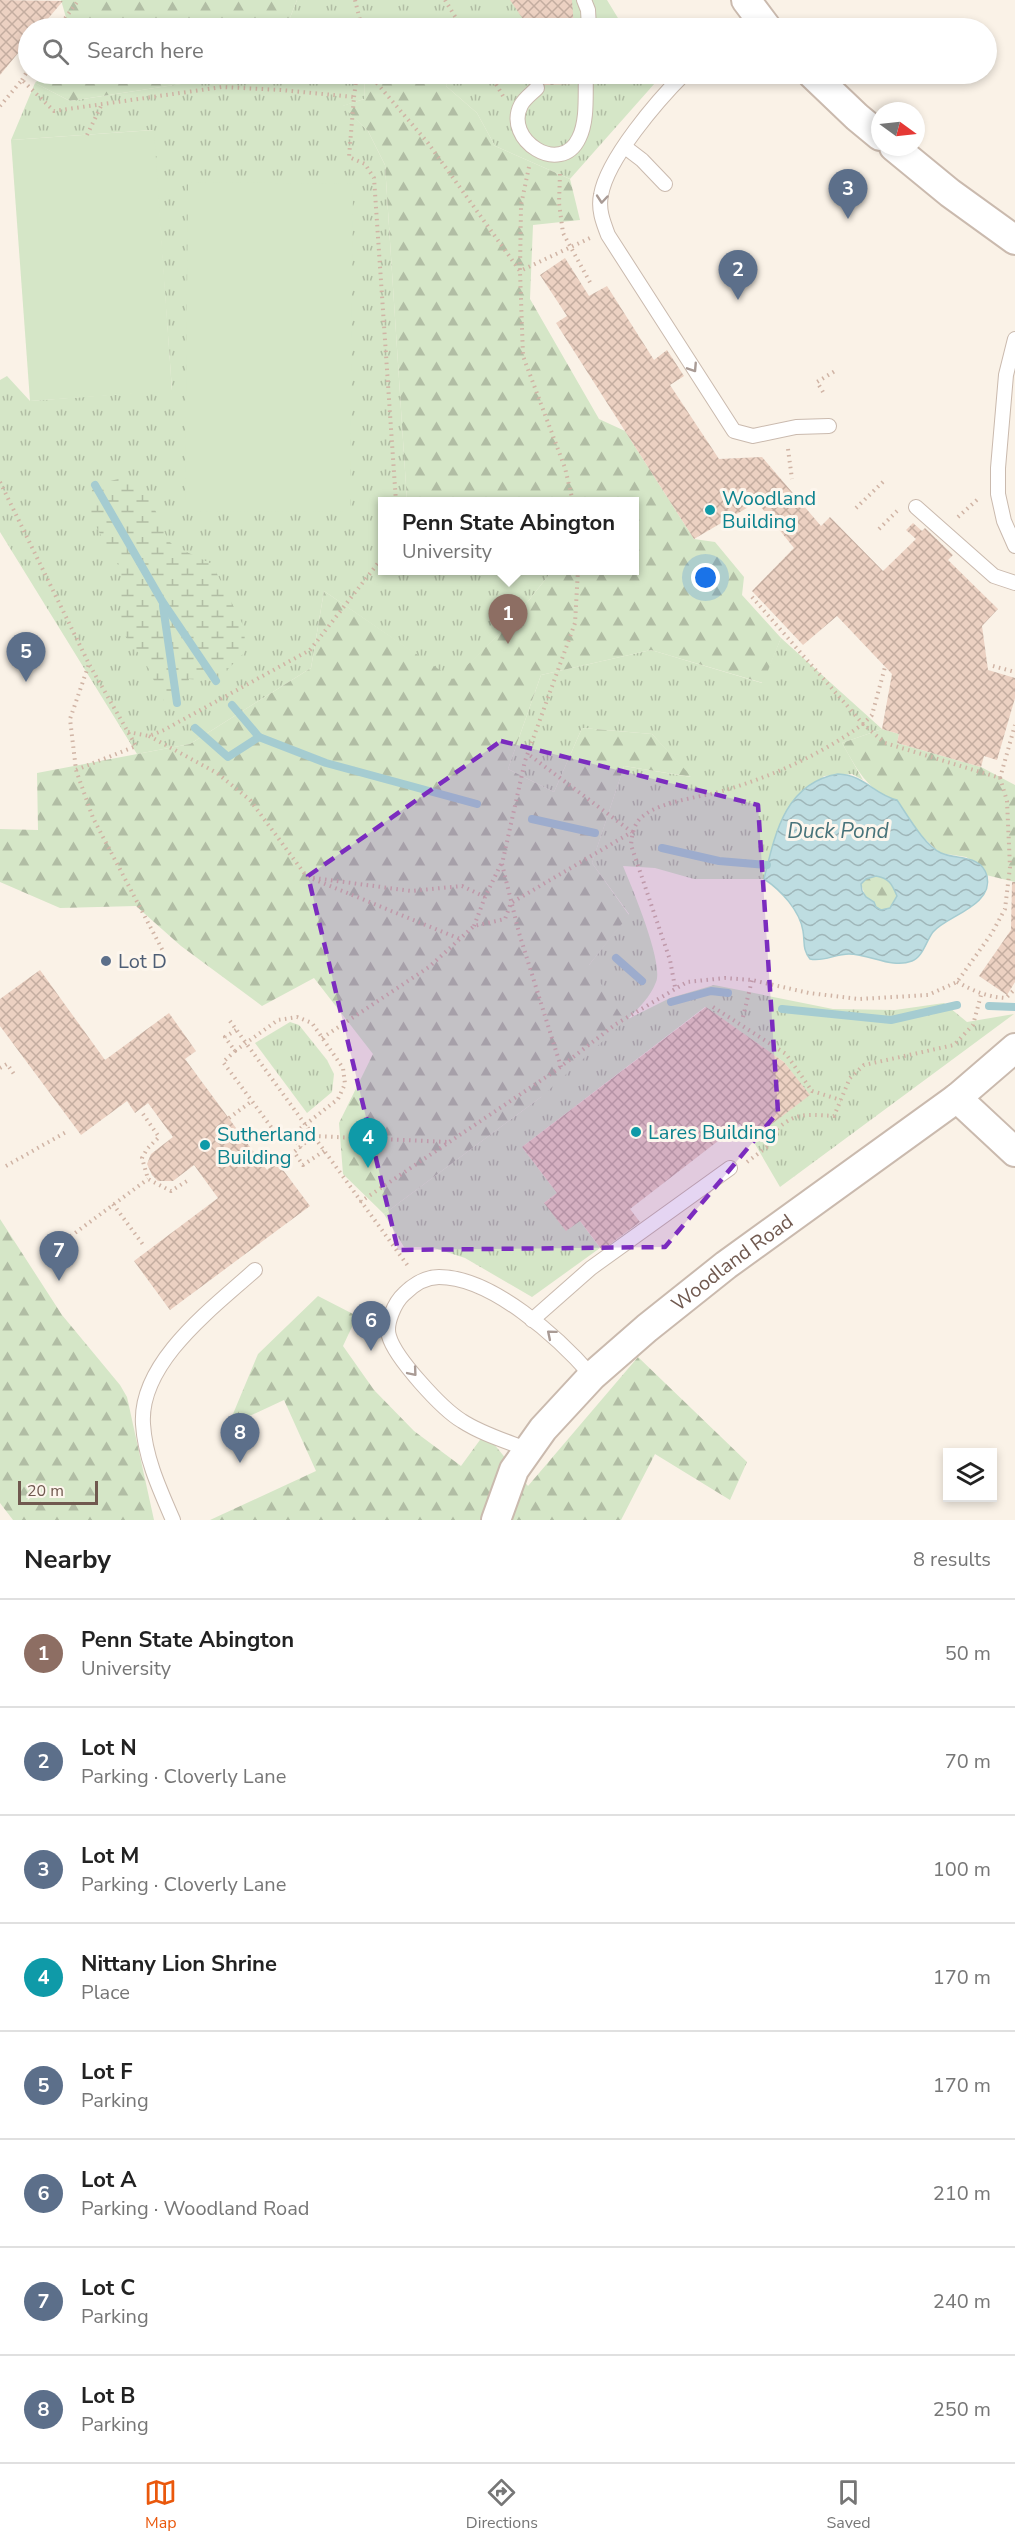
<!DOCTYPE html>
<html lang="en">
<head>
<meta charset="utf-8">
<style>
  :root { --surface:#fff; --page:#f2f2f2; --text:#222; --muted:#767676; --line:#e0e0e0; --accent:#ea580c }
  body { margin:0; font-family:"Nunito Sans",sans-serif; background:var(--page); color:var(--text) }
  .controls { position:absolute; right:18px; bottom:18px; display:grid; overflow:hidden; border-radius:0px; box-shadow:0 3px 9px #0003 }
  .controls button { width:54px; height:54px; display:grid; place-items:center; padding:0; border:0; border-bottom:2px solid var(--line); background:var(--surface); color:var(--text); font:30px sans-serif }
  .compass { position:absolute; left:871px; top:102px; width:54px; height:54px; border-radius:50%; background:var(--surface); box-shadow:0 3px 9px #0003; rotate:105deg }
  .scale { position:absolute; left:18px; bottom:15px; width:80px; box-sizing:border-box; padding-left:6px; border:3px solid #70594f; border-top:0; font-size:16px; line-height:21px; white-space:nowrap; color:#70594f; -webkit-text-stroke:4px #fdf6ed; paint-order:stroke }
  .you { position:absolute; left:706px; top:578px; width:21px; height:21px; margin:-15px; border:4px solid #fff; border-radius:50%; background:#1a73e8; box-shadow:0 0 0 9px #1a73e833 }
  .badge { display:grid; place-items:center; width:39px; height:39px; border-radius:50%; background:var(--accent); color:#fff; font-size:20px; font-weight:700 }
  .pin { position:absolute; translate:-50% -50px; filter:drop-shadow(0 2px 3px #0008) }
  .pin::after { content:''; position:absolute; top:32px; width:21px; height:18px; background:inherit; clip-path:polygon(0 0,100% 0,50% 100%) }
  .popup { position:absolute; left:378px; top:497px; width:261px; height:78px; box-sizing:border-box; display:grid; place-content:center; border-radius:0px; background:var(--surface); filter:drop-shadow(0 2px 4px #0005); font-size:20px; white-space:nowrap; color:var(--muted) }
  .popup b { font-size:22px; color:var(--text) }
  .popup::after { content:''; position:absolute; left:50%; top:100%; margin-left:-12px; border:12px solid transparent; border-top-color:var(--surface) }
  .list { margin:0; padding:0; list-style:none }
  h2 { display:flex; justify-content:space-between; align-items:center; height:78px; margin:0; padding:0 24px; font-size:26px }
  h2 small { font-size:20px; font-weight:400; color:var(--muted) }
  .list li { display:grid; grid-template-columns:39px 1fr auto; gap:18px; align-items:center; box-sizing:border-box; height:108px; padding:0 24px; border-top:2px solid var(--line) }
  .list b { display:block; font-size:22px; white-space:nowrap }
  .list p { margin:0; font-size:20px; white-space:nowrap; color:var(--muted) }
  .list em { font-size:20px; font-style:normal; color:var(--muted) }
  .icon { flex:none; width:33px; height:33px; fill:none; stroke:currentColor; stroke-width:2; stroke-linecap:round; stroke-linejoin:round }
  .map { position:relative; flex:none; width:1015px; height:1520px; overflow:hidden }
  .search { position:absolute; background:var(--surface); box-shadow:0 3px 9px #0003; left:18px; right:18px; top:18px; height:66px; display:flex; align-items:center; gap:15px; box-sizing:border-box; padding:0 21px; border-radius:33px; color:var(--muted); font-size:22px }
  .sheet { height:942px; background:var(--surface) }
  nav { display:flex; justify-content:space-around; align-items:center; box-sizing:border-box; height:84px; border-top:2px solid var(--line); background:var(--surface); font-size:16px; color:var(--muted) }
  nav a { display:grid; justify-items:center; gap:3px }
  nav .on { color:var(--accent) }
  .map>svg:first-child { display:block }
  .grass { fill:url(#grass-tufts) }
  .forest { fill:url(#forest-firs) }
  .wetland { fill:url(#wetland-marsh) }
  .garden { fill:#d5e6c7 }
  .water { fill:url(#water-waves); stroke:#a5ccd1; stroke-width:1.5; fill-rule:evenodd }
  .lines { fill:none; stroke-linecap:round; stroke-linejoin:round }
  .stream { stroke:#a5ccd1; stroke-width:8 }
  .building { fill:url(#building-cross-hatch) }
  .lane-casing { stroke:#cabaae; stroke-width:16 }
  .street-casing { stroke:#cabaae; stroke-width:32 }
  .path { stroke:#d0b4a5; stroke-width:4; stroke-dasharray:1.5 4.5; stroke-linecap:butt }
  .lane { stroke:#fff; stroke-width:14 }
  .street { stroke:#fff; stroke-width:28 }
  .oneway { stroke:#a99b95 }
  .marked { fill:#7b2cbf; fill-opacity:0.2; stroke:#7b2cbf; stroke-width:4.5; stroke-dasharray:12 8; stroke-linejoin:round }
  .culture-dot { fill:#0f9aa8; stroke:#fdf6ed; stroke-width:2 }
  .service-dot { fill:#5c6f8a; stroke:#fdf6ed; stroke-width:2 }
  .labels { text-anchor:middle; stroke-width:6; stroke-linejoin:round; paint-order:stroke }
  .culture-label { font-size:20px; fill:#0d838f; stroke:#fdf6ed; text-anchor:start }
  .service-label { font-size:20px; fill:#4e5e75; stroke:#fdf6ed; text-anchor:start }
  .street-label { font-size:20px; fill:#70594f; stroke:#fdf6ed }
  .water-label { font-size:21px; font-style:italic; fill:#47737a; stroke:#fdf6ed }
</style>
</head>
<body>
<div class="map">
<svg width="1015" height="1520" viewBox="0 0 1015 1520">
  <defs>
    <pattern id="grass-tufts" width="24" height="20" patternUnits="userSpaceOnUse" patternTransform="scale(1.5)"><rect width="24" height="20" fill="#d5e6c7"/><path d="M3 7l-1-3M5 7V3M7 7l1-3M15 17l-1-3M17 17v-4M19 17l1-3" fill="none" stroke="#b1bda4"/></pattern>
    <pattern id="forest-firs" width="22" height="20" patternUnits="userSpaceOnUse" patternTransform="scale(1.5)"><rect width="22" height="20" fill="#d5e6c7"/><path d="M5 1l3.5 6h-7zM16 11l3.5 6h-7z" fill="#b1bda4"/></pattern>
    <pattern id="wetland-marsh" width="20" height="14" patternUnits="userSpaceOnUse" patternTransform="scale(1.5)"><rect width="20" height="14" fill="#d5e6c7"/><path d="M1 5h8M5 5V1M11 12h8M15 12V8" fill="none" stroke="#b1bda4"/></pattern>
    <pattern id="water-waves" width="16" height="10" patternUnits="userSpaceOnUse" patternTransform="scale(1.5)"><rect width="16" height="10" fill="#bedde1"/><path d="M0 5q4-4 8 0t8 0" fill="none" stroke="#9fb6b9"/></pattern>
    <pattern id="building-cross-hatch" width="8" height="8" patternUnits="userSpaceOnUse" patternTransform="scale(1.5)"><rect width="8" height="8" fill="#ecd1c2"/><path d="M0 0l8 8M0 8l8-8" fill="none" stroke="#c4ada0"/></pattern>
  </defs>
  <rect width="100%" height="100%" fill="#faf2e7"/>
  <!-- grass -->
  <g class="grass">
    <polygon points="297,0 607,0 624,28 438,28 431,20 384,28 286,28"/>
    <polygon points="246,74 365,74 364,99 343,106 368,131 385,165 407,501 382,502 382,570 552,571 514,619 453,680 324,591 311,668 190,744 137,754 0,532 0,380 7,376 30,401 172,390 153,130 11,140 35,83 70,101"/>
    <polygon points="448,74 663,74 570,179 495,146 477,113 446,86"/>
    <path d="M781,638L882,729L842,743L863,780L852,774L824,776L777,832L764,879H694L655,868L623,866C632,888 664,963 656,982C650,998 639,1007 628,1019L670,998L714,985L833,1009L895,1010L944,1003L967,1022L1014,1014L780,1187L752,1139L809,1095L784,1062L705,1007L522,1147L557,1193L544,1203L580,1221L600,1248L532,1297L465,1258L431,1247H404L384,1214L541,1097L589,965L629,914L592,863L624,766L691,777L652,734L582,728L554,792L508,769L541,675L651,650L762,683Z"/>
    <polygon points="290,1022 299,1025 327,1060 334,1074 332,1092 307,1113 255,1043"/>
  </g>
  <!-- forest -->
  <g class="forest">
    <polygon points="61,0 297,0 286,28 69,28"/>
    <polygon points="431,20 438,28 384,28"/>
    <polygon points="44,74 246,74 70,101 35,83"/>
    <polygon points="365,74 448,74 446,86 477,113 495,146 570,179 580,220 533,225 530,299 599,419 625,431 694,539 715,542 744,577 742,595 781,638 763,683 651,650 541,675 508,769 554,792 582,728 652,734 692,777 624,766 592,863 629,915 589,965 625,1021 541,1097 384,1214 343,1174 339,1123 373,1054 314,978 262,1006 181,946 136,906 60,908 0,882 0,829 38,830 37,773 190,744 311,668 324,591 453,679 514,619 552,571 634,570 634,502 407,501 385,165 368,131 342,106 364,99"/>
    <path d="M882,729L899,734L897,743L981,767L1015,785V882L986,875L978,864L966,857L940,853L921,835L897,801C868,792 856,768 842,743Z"/>
    <path d="M876,876C889,878 892,884 897,896L890,908L881,910L876,907L874,902L866,898L861,884L866,879Z"/>
    <polygon points="0,1219 62,1315 120,1385 127,1397 154,1520 13,1520 0,1503"/>
    <polygon points="318,1296 357,1316 343,1346 374,1390 414,1431 461,1466 485,1433 528,1486 638,1357 747,1462 730,1500 655,1454 621,1520 210,1520 316,1471 284,1400 228,1426 258,1354"/>
  </g>
  <!-- wetland -->
  <path class="wetland" d="M118,479H130L144,484L168,540L174,546L212,564L245,629L244,653L216,681L189,679C184,694 182,702 167,706C158,691 152,675 144,660C138,651 129,644 124,634C115,613 127,585 118,565C107,541 78,511 95,485Z"/>
  <!-- garden -->
  <g class="garden">
    <polygon points="154,130 172,391 30,401 11,140"/>
    <polygon points="188,182 353,184 350,512 185,511"/>
  </g>
  <!-- water -->
  <path class="water" d="M838,774C865,775 873,794 897,800C908,816 924,845 941,853C956,860 981,854 987,876C994,906 946,916 933,932C926,941 923,957 912,961C892,969 870,954 849,954C835,954 824,962 810,959C802,949 805,942 803,931C800,911 781,890 764,879C775,834 785,783 838,774ZM876,876C889,878 892,884 897,896L890,908L881,910L876,907L874,902L866,897L862,891L861,884L866,879Z"/>
  <g class="lines">
    <!-- stream -->
    <g class="stream">
      <polyline points="95,485 162,601 216,681"/>
      <polyline points="163,606 177,703"/>
      <polyline points="232,705 259,737 326,763 477,804"/>
      <polyline points="195,728 228,757 259,737"/>
      <polyline points="532,819 595,833"/>
      <polyline points="662,848 719,861 767,865"/>
      <polyline points="616,958 642,981"/>
      <polyline points="671,1002 711,991 728,993"/>
      <polyline points="989,1006 1015,1007"/>
      <polyline points="782,1009 891,1020 957,1005"/>
    </g>
  </g>
  <!-- building -->
  <g class="building">
    <polygon points="0,0 63,1 40,28 28,28 28,41 0,75"/>
    <polygon points="510,0 572,0 574,28 529,28"/>
    <polygon points="544,74 576,74 577,84 544,85"/>
    <polygon points="565,258 589,296 607,286 654,360 667,350 684,376 670,385 719,459 762,457 821,526 830,517 883,571 916,539 906,530 913,523 922,531 925,528 953,555 948,560 998,609 982,626 988,670 1015,678 1015,698 997,760 984,756 981,767 897,743 899,734 882,729 892,674 837,616 803,645 752,591 794,548 757,502 694,539 556,323 567,316 540,275"/>
    <polygon points="1012,882 1015,882 1015,982 1007,995 979,976 1011,930"/>
    <polygon points="40,970 105,1060 169,1013 196,1051 185,1059 267,1170 277,1162 310,1206 170,1310 134,1261 218,1198 194,1165 173,1181 158,1181 152,1175 147,1164 151,1154 173,1137 148,1103 135,1113 127,1101 81,1135 0,1026 0,999"/>
    <polygon points="706,1007 784,1062 810,1095 752,1139 740,1124 630,1209 640,1222 602,1250 580,1221 566,1231 544,1203 557,1193 522,1147"/>
  </g>
  <g class="lines">
    <!-- lane casing -->
    <g class="lane-casing">
      <g id="lane">
        <polyline points="584,0 588,10 589,28"/>
        <path d="M684,74C658,100 607,159 601,195C598,209 603,222 608,235L734,431L753,436L796,427L829,426"/>
        <path d="M537,88C532,93 524,99 521,105C503,140 561,177 579,138C588,120 585,93 586,74"/>
        <polyline points="625,147 642,160 665,184"/>
        <polyline points="1015,339 1006,375 998,468 998,494 1004,521 1015,546"/>
        <polyline points="916,507 994,576 1015,583"/>
        <polyline points="532,1320 591,1268 730,1168"/>
        <path d="M529,1450C506,1441 482,1434 462,1421C442,1409 395,1358 389,1336C385,1324 395,1302 404,1294C413,1285 425,1277 439,1277C492,1277 559,1338 592,1376"/>
        <path d="M173,1520C160,1490 145,1458 143,1424C139,1362 214,1307 255,1270"/>
      </g>
    </g>
    <!-- street casing -->
    <g class="street-casing">
      <g id="street">
        <polyline points="746,0 767,28"/>
        <polyline points="812,74 857,117 880,136"/>
        <polyline points="894,147 950,193 1015,240"/>
        <polyline points="957,1098 1015,1152"/>
        <path id="s1" d="M496,1520L514,1470L543,1429L592,1376L647,1328L726,1265L957,1098L1015,1048"/>
      </g>
    </g>
    <!-- path -->
    <g class="path">
      <polyline points="355,0 362,28"/>
      <polyline points="445,0 462,28"/>
      <polyline points="58,28 77,2 75,0"/>
      <polyline points="369,74 428,143 520,271 590,238"/>
      <polyline points="490,74 503,96"/>
      <polyline points="22,80 28,70"/>
      <polyline points="354,97 357,74"/>
      <polyline points="0,106 22,80 54,111 222,87 281,90 354,97 349,157 365,164 374,178 396,502"/>
      <polyline points="87,135 102,104"/>
      <polyline points="529,167 521,205 520,271 523,356 565,468 573,502"/>
      <polyline points="560,174 559,203 563,233 592,286"/>
      <polyline points="823,392 817,382 835,371"/>
      <polyline points="788,449 792,479"/>
      <polyline points="0,482 89,664 136,746 76,770 70,719 89,664"/>
      <polyline points="856,508 886,479"/>
      <polyline points="958,517 979,498"/>
      <polyline points="879,529 897,511"/>
      <polyline points="752,597 863,724 872,715 885,667"/>
      <polyline points="993,666 1015,672"/>
      <polyline points="128,732 149,736 164,730 310,650 382,558"/>
      <polyline points="149,736 217,773 250,800 307,877 411,891 462,886 485,897"/>
      <polyline points="76,770 93,818 164,953"/>
      <polyline points="1000,778 1015,725"/>
      <polyline points="313,879 460,939"/>
      <polyline points="474,926 485,897 501,864"/>
      <path d="M957,982C974,991 987,997 1006,998L1015,989"/>
      <polyline points="713,1007 786,1054 812,1091 841,1100"/>
      <polyline points="743,1017 752,980"/>
      <polyline points="230,1021 408,1266"/>
      <polyline points="236,1030 225,1037 235,1051 223,1062 283,1143 292,1135 301,1148"/>
      <polyline points="322,1038 429,967 474,926 505,919 511,903 632,832 528,754"/>
      <polyline points="235,1051 278,1020 297,1017 312,1023 343,1068 345,1084 338,1099 292,1135"/>
      <polyline points="561,1067 519,933 502,864 525,761 575,623 578,570"/>
      <polyline points="0,1068 7,1064 16,1077"/>
      <polyline points="143,1114 159,1137 147,1149 142,1158 148,1179 171,1191 190,1179"/>
      <polyline points="229,1118 252,1101"/>
      <polyline points="324,1151 303,1165 294,1152 313,1136 448,1142"/>
      <path d="M747,1162L771,1144L770,1136C793,1112 803,1114 834,1116L850,1078L864,1065L954,1045L973,1025L981,995"/>
      <polyline points="6,1166 68,1131"/>
      <path d="M360,1202L555,1071L616,1024L687,982L725,978L752,980L809,993L859,999L928,995L957,982L992,933L1005,909L1010,867L1007,801L1000,778L885,743L863,724C822,754 775,775 726,790C703,797 661,801 643,816C634,823 632,834 631,845L670,960L675,987"/>
      <polyline points="113,1204 144,1246"/>
      <polyline points="56,1247 148,1179"/>
    </g>
    <!-- lane -->
    <use href="#lane" class="lane"/>
    <!-- street -->
    <use href="#street" class="street"/>
  </g>
  <!-- one-way arrows -->
  <defs><path id="oneway-chevron" d="M-2-3.5L2.5 0L-2 3.5" fill="none" stroke-width="1.6" stroke-linecap="round" stroke-linejoin="round" transform="scale(1.5)"/></defs>
  <g class="oneway">
    <use href="#oneway-chevron" transform="translate(602 199) rotate(95)"/>
    <use href="#oneway-chevron" transform="translate(693 368) rotate(57)"/>
    <use href="#oneway-chevron" transform="translate(551 1334) rotate(-140)"/>
    <use href="#oneway-chevron" transform="translate(413 1372) rotate(50)"/>
  </g>
  <!-- marked area -->
  <path class="marked" d="M501,741L758,805L778,1112L665,1247L398,1250L308,876Z"/>
  <!-- markers -->
  <g class="culture-dot">
    <circle cx="710" cy="510" r="6"/>
    <circle cx="636" cy="1132" r="6"/>
    <circle cx="205" cy="1145" r="6"/>
  </g>
  <circle class="service-dot" cx="106" cy="961" r="6"/>
  <g class="labels">
    <!-- culture labels -->
    <g class="culture-label">
      <text x="722" y="505">Woodland<tspan x="722" dy="23">Building</tspan></text>
      <text x="648" y="1139">Lares Building</text>
      <text x="217" y="1141">Sutherland<tspan x="217" dy="23">Building</tspan></text>
    </g>
    <!-- service labels -->
    <g class="service-label">
      <text x="118" y="968">Lot D</text>
    </g>
    <!-- street labels -->
    <g class="street-label">
      <text dy="7" stroke="none"><textPath href="#s1" startOffset="356">Woodland Road</textPath></text>
    </g>
    <!-- water labels -->
    <g class="water-label">
      <text x="838" y="838">Duck Pond</text>
    </g>
  </g>
</svg>
<div class="controls">
<button><svg class="icon" aria-label="layers" viewBox="0 0 24 24"><path d="M12 4l9 5-9 5-9-5zM3 14l9 5 9-5"/></svg></button>
</div>
<svg class="compass" viewBox="-18 -18 36 36"><path d="M0-13l5 13h-10z" fill="#e53935"/><path d="M0 13l5-13h-10z" fill="#767676"/></svg>
<div class="scale">20 m</div>
<div class="you"></div>
<div class="pin badge" style="left:508px;top:644px;background:#8d6e63">1</div>
<div class="popup"><b>Penn State Abington</b>University</div>
<div class="pin badge" style="left:738px;top:300px;background:#5c6f8a">2</div>
<div class="pin badge" style="left:848px;top:219px;background:#5c6f8a">3</div>
<div class="pin badge" style="left:368px;top:1168px;background:#0f9aa8">4</div>
<div class="pin badge" style="left:26px;top:682px;background:#5c6f8a">5</div>
<div class="pin badge" style="left:371px;top:1351px;background:#5c6f8a">6</div>
<div class="pin badge" style="left:59px;top:1281px;background:#5c6f8a">7</div>
<div class="pin badge" style="left:240px;top:1463px;background:#5c6f8a">8</div>
<div class="search"><svg class="icon" aria-label="search" viewBox="0 0 24 24"><circle cx="10" cy="10" r="6"/><path d="M15 15l6 6"/></svg>Search here</div>
</div>
<section class="sheet">
<h2>Nearby<small>8 results</small></h2>
<ul class="list">
<li><span class="badge" style="background:#8d6e63">1</span><div><b>Penn State Abington</b><p>University</p></div><em>50 m</em></li>
<li><span class="badge" style="background:#5c6f8a">2</span><div><b>Lot N</b><p>Parking · Cloverly Lane</p></div><em>70 m</em></li>
<li><span class="badge" style="background:#5c6f8a">3</span><div><b>Lot M</b><p>Parking · Cloverly Lane</p></div><em>100 m</em></li>
<li><span class="badge" style="background:#0f9aa8">4</span><div><b>Nittany Lion Shrine</b><p>Place</p></div><em>170 m</em></li>
<li><span class="badge" style="background:#5c6f8a">5</span><div><b>Lot F</b><p>Parking</p></div><em>170 m</em></li>
<li><span class="badge" style="background:#5c6f8a">6</span><div><b>Lot A</b><p>Parking · Woodland Road</p></div><em>210 m</em></li>
<li><span class="badge" style="background:#5c6f8a">7</span><div><b>Lot C</b><p>Parking</p></div><em>240 m</em></li>
<li><span class="badge" style="background:#5c6f8a">8</span><div><b>Lot B</b><p>Parking</p></div><em>250 m</em></li>
</ul>
</section>
<nav>
<a class="on"><svg class="icon" aria-label="map" viewBox="0 0 24 24"><path d="M3 6l6-2 6 2 6-2v14l-6 2-6-2-6 2zM9 4v14M15 6v14"/></svg>Map</a>
<a><svg class="icon" aria-label="directions" viewBox="0 0 24 24"><path d="M12 3l9 9-9 9-9-9zM9 14v-3h6M13 9l2 2-2 2"/></svg>Directions</a>
<a><svg class="icon" aria-label="saved" viewBox="0 0 24 24"><path d="M7 4h10v16l-5-4-5 4z"/></svg>Saved</a>
</nav>
</body>
</html>
